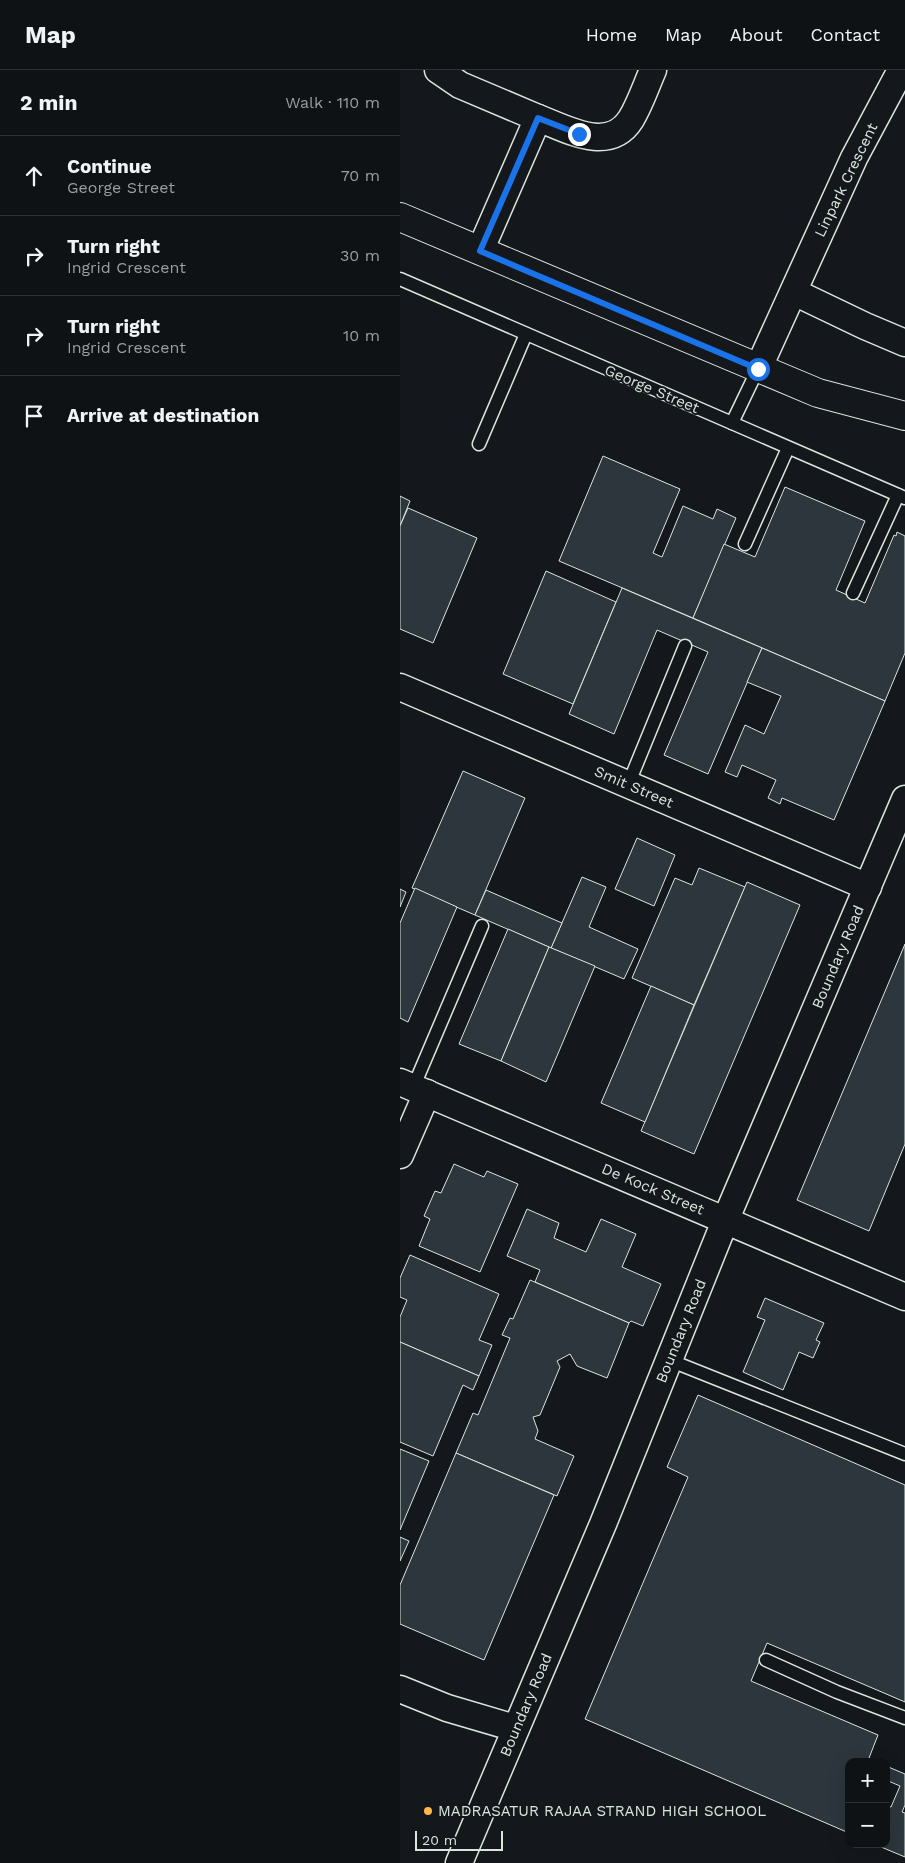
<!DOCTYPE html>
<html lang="en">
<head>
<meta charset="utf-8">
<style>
  :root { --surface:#0f1215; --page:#1d2022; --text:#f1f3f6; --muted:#9b9ea0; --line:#2f3234 }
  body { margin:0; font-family:"Work Sans",sans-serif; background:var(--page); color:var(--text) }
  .controls { position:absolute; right:15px; bottom:15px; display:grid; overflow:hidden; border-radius:10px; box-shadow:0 5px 20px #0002 }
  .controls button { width:45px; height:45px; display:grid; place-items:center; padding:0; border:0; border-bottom:1px solid var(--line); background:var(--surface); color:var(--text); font:25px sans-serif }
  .scale { position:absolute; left:15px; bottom:12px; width:88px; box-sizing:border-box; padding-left:5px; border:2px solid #d8e6dc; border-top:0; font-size:14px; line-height:18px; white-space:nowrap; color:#d8e6dc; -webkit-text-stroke:4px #14181c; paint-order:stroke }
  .stop { position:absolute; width:15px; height:15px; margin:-11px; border:4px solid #1a73e8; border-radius:50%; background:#fff }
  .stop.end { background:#1a73e8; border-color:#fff; box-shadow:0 1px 5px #0008 }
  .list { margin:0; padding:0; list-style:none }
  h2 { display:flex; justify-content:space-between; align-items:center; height:65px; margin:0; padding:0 20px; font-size:21px }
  h2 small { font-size:16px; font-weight:400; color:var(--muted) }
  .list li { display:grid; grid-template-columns:32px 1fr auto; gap:15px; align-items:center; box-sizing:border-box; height:80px; padding:0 20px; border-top:1px solid var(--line) }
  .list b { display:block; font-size:19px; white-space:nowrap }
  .list p { margin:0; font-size:16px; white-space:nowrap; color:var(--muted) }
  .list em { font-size:16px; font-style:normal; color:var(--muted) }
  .icon { flex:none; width:28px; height:28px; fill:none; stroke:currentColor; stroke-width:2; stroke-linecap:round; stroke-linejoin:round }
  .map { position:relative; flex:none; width:505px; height:1793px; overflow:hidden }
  header { display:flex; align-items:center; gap:30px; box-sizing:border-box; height:70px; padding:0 25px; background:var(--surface); border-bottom:1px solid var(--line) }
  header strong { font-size:24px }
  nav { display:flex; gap:28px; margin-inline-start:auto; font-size:18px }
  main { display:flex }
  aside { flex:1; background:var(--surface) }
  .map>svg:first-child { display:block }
  .building { fill:#2c363c; stroke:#d8e6dc }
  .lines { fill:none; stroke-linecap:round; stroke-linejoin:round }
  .lane-casing { stroke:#d8e6dc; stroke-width:15 }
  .street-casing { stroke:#d8e6dc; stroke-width:29 }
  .secondary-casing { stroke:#d8e6dc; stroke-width:30 }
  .lane { stroke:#14181c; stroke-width:12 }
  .street { stroke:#14181c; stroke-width:26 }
  .secondary { stroke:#14181c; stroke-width:28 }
  .route { stroke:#1a73e8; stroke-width:6 }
  .poi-dot { fill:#ffb74d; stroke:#14181c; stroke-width:2 }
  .labels { text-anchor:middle; stroke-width:4; stroke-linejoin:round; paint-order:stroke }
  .street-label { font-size:15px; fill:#d8e6dc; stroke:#14181c }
  .poi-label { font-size:15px; fill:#d8e6dc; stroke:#14181c; text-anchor:start }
</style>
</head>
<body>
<header>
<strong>Map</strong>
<nav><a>Home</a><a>Map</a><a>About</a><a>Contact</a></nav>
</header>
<main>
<aside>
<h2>2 min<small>Walk · 110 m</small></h2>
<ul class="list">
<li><svg class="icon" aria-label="ahead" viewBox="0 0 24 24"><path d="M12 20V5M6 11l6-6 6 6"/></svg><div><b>Continue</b><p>George Street</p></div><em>70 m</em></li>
<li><svg class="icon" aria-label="right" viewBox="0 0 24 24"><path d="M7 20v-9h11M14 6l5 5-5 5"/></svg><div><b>Turn right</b><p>Ingrid Crescent</p></div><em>30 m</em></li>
<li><svg class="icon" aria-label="right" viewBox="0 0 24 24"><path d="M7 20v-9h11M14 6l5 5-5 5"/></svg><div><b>Turn right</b><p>Ingrid Crescent</p></div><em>10 m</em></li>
<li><svg class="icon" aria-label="arrive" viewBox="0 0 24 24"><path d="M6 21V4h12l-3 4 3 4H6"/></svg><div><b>Arrive at destination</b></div></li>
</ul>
</aside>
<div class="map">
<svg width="505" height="1793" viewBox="0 0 505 1793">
  <rect width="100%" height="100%" fill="#14181c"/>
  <!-- building -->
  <g class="building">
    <polygon points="203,386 280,419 253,483 262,487 283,436 313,449 317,439 336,448 293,548 159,491"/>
    <polygon points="385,417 465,451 436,520 465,533 494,465 496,466 497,462 505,466 505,583 485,631 293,548 324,474 355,487"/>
    <polygon points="0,426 10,431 0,456"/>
    <polygon points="8,438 77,468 33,573 0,559 0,456"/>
    <polygon points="146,501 216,532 173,634 103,604"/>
    <polygon points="222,518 362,578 308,704 264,685 308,582 257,560 214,664 169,644"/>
    <polygon points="362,578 485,631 434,750 382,728 380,734 368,728 376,710 342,695 337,707 325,702 345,655 364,664 381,626 347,612"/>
    <polygon points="63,701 125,728 75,845 12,818"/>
    <polygon points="237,768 275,785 254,836 215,819"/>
    <polygon points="299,798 345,817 294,935 232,908 275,808 292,815"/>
    <polygon points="182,807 206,817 189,857 238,879 224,909 151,878"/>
    <polygon points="347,812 400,835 294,1084 241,1061"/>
    <polygon points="15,818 57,837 8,952 0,948 0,853"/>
    <polygon points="0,819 6,822 0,837"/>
    <polygon points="86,820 162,853 151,878 75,845"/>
    <polygon points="108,859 149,877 101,991 59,974"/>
    <polygon points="505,874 505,1074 469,1161 397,1130"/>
    <polygon points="149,877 195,896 146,1012 101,991"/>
    <polygon points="251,916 294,935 245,1052 201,1033"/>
    <polygon points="54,1094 84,1107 87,1101 118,1114 80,1202 19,1176 30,1149 24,1146 35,1121 41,1123"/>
    <polygon points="127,1139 159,1153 154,1168 186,1182 201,1149 236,1164 222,1197 261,1214 243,1256 231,1251 229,1253 135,1212 140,1200 107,1186"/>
    <polygon points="10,1185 99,1224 79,1270 92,1275 79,1306 0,1272 0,1247 7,1230 0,1227 0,1208"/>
    <polygon points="130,1210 229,1253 207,1308 177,1296 170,1284 157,1291 160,1297 140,1345 133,1347 138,1361 135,1369 174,1386 157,1426 56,1383 73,1343 78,1345 110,1268 102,1265 110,1248 113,1249"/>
    <polygon points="365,1228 424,1253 416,1270 420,1272 413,1288 399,1282 383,1320 343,1302 365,1250 357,1247"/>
    <polygon points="0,1272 79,1306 73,1320 63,1315 33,1386 0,1372"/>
    <polygon points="298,1325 505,1415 505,1632 367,1573 351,1611 478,1665 469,1688 478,1692 449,1692 449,1763 185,1649 288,1407 267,1397"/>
    <polygon points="0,1379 29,1391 0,1460"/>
    <polygon points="56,1383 154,1425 84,1590 0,1554 0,1515"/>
    <polygon points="0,1467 9,1471 0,1491"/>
    <polygon points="486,1696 505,1704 505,1735 502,1742 505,1743 505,1787 474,1774 486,1774 486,1735 491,1737 500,1716 486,1710"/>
  </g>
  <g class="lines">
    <!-- lane casing -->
    <g class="lane-casing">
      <g id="lane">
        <polyline points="0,209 505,428"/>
        <polyline points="332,353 358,299"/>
        <polyline points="79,374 126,264"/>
        <polyline points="345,474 388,378"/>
        <polyline points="453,523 498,425"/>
        <polyline points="228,715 285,576"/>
        <polyline points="13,1018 82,856"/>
        <polyline points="269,1290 505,1384"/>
        <polyline points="366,1590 437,1622 505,1648"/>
      </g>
    </g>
    <!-- street casing -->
    <g class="street-casing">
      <g id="street">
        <polyline points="38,0 60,15 138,48"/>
        <path d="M80,181L138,48C167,59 209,84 231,49C240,34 246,16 253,0"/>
        <polyline points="394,222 465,256 505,273"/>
        <polyline points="358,299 454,88 501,0"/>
        <polyline points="0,617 468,817"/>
        <polyline points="0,1012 505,1227"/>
        <polyline points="0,1085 27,1023"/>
        <polyline points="0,1619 47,1638 115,1658"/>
        <polyline points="59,1793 203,1454 325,1151 505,729"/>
      </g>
    </g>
    <!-- secondary casing -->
    <g class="secondary-casing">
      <polyline id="secondary" points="0,147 418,323 505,346"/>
    </g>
    <!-- lane -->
    <use href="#lane" class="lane"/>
    <!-- street -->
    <use href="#street" class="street"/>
    <!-- secondary -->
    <use href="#secondary" class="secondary"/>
  </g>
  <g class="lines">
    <!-- route -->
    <polyline class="route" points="179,64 138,48 80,181 358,299"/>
  </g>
  <!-- markers -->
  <circle class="poi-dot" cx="28" cy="1741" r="5"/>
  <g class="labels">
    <!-- street labels -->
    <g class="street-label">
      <text transform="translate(446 110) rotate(-64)" y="5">Linpark Crescent</text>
      <text transform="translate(252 319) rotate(23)" y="5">George Street</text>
      <text transform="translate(234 717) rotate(23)" y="5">Smit Street</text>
      <text transform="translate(438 887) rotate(-67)" y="5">Boundary Road</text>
      <text transform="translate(253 1119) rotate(23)" y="5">De Kock Street</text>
      <text transform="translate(281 1261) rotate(-68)" y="5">Boundary Road</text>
      <text transform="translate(126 1635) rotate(-67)" y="5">Boundary Road</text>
    </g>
    <!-- poi labels -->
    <g class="poi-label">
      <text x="38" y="1746">MADRASATUR RAJAA STRAND HIGH SCHOOL</text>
    </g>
  </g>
</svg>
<div class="controls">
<button>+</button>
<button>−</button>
</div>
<div class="scale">20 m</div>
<div class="stop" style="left:358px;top:299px"></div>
<div class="stop end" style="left:179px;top:64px"></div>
</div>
</main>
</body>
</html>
